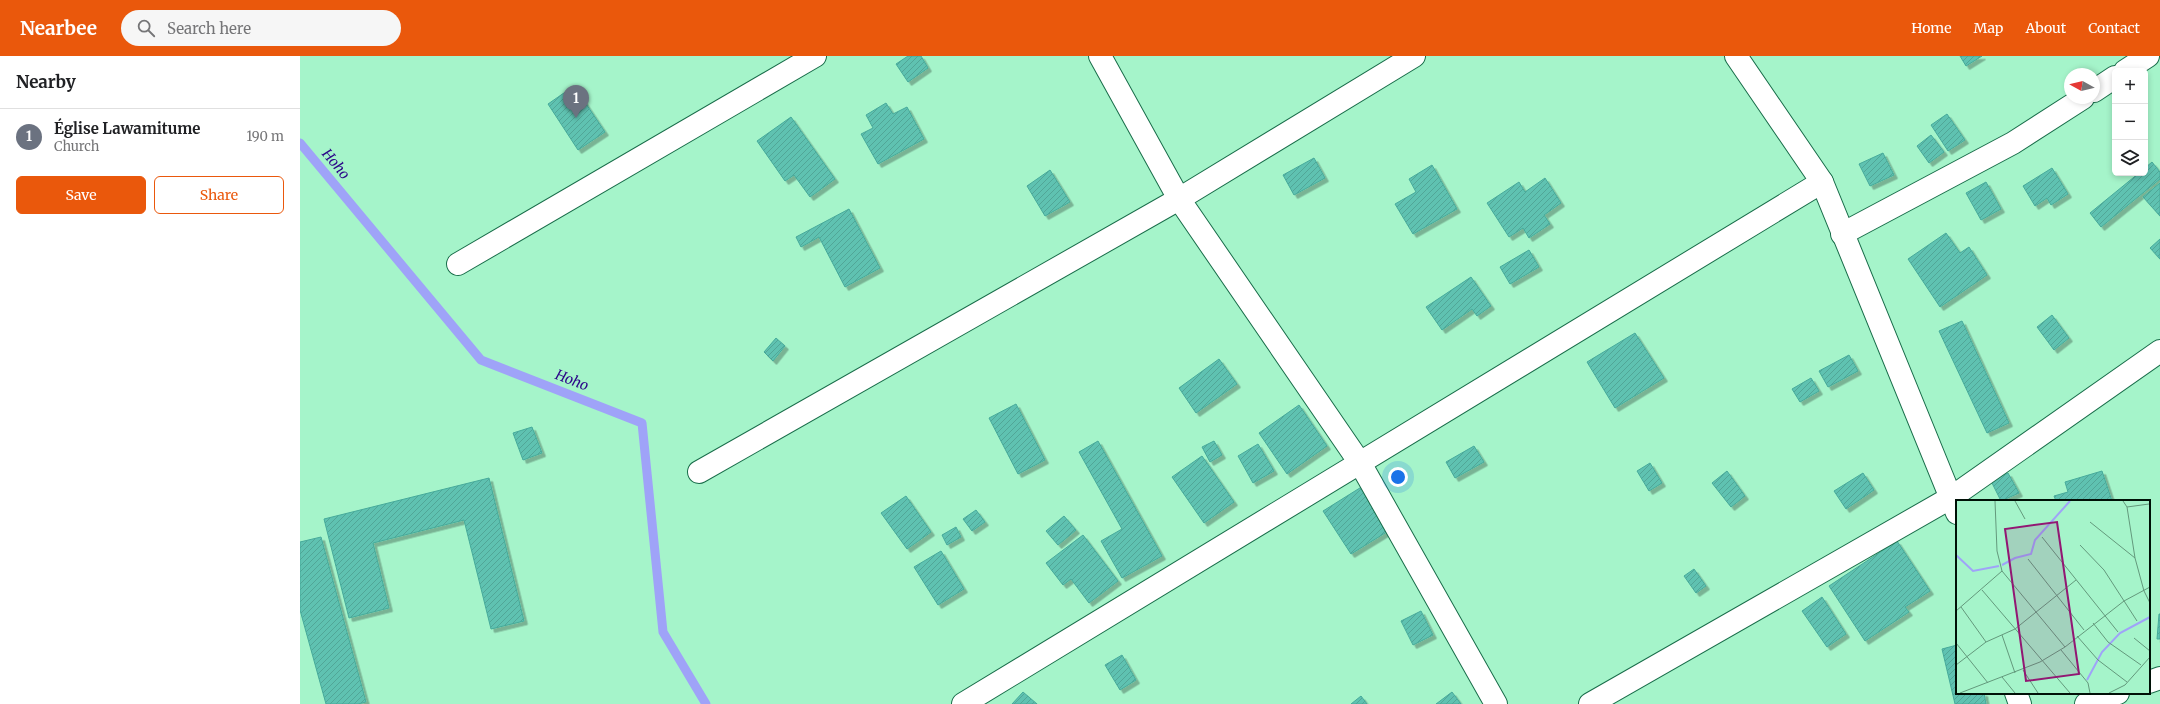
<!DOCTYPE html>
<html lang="en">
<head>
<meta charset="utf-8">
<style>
  :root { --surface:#fff; --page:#f6f6f6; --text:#202124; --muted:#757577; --line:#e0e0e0; --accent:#ea580c }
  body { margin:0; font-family:Merriweather,serif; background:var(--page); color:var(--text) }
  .controls { position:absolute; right:12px; top:12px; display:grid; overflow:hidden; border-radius:6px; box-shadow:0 2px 6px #0003 }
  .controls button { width:36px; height:36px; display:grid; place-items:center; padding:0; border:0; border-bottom:1px solid var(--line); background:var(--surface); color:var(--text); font:20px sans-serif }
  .compass { position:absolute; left:1764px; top:12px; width:36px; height:36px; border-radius:50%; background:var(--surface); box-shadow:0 2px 6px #0003; rotate:278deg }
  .you { position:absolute; left:1098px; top:421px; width:14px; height:14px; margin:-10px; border:3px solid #fff; border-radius:50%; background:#1a73e8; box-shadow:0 0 0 6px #1a73e833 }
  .badge { display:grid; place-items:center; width:26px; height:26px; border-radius:50%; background:var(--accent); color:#fff; font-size:13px; font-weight:700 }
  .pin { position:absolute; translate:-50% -33px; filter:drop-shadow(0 1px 2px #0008) }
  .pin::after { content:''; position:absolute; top:21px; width:14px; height:12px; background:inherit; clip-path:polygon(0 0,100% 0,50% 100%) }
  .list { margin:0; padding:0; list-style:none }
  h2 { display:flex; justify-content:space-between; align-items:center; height:52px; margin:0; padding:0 16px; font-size:17px }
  h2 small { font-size:13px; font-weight:400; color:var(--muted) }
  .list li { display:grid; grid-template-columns:26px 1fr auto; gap:12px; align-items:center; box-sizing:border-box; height:56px; padding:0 16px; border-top:1px solid var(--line) }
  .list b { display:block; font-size:15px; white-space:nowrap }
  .list p { margin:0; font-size:13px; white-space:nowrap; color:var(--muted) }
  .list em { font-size:13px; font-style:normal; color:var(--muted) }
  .actions { display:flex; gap:8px; padding:12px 16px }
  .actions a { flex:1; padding:9px 0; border:1px solid var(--accent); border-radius:6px; text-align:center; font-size:14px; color:var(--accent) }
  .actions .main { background:var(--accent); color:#fff }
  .icon { flex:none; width:22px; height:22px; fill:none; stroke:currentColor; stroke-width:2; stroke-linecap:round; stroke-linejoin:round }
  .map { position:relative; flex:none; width:1860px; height:648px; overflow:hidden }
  header { display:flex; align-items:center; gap:24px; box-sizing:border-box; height:56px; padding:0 20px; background:var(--accent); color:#fff }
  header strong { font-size:19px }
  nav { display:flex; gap:22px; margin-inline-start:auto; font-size:14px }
  .search { width:280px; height:36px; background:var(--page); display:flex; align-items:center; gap:10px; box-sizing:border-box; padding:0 14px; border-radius:22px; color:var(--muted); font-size:15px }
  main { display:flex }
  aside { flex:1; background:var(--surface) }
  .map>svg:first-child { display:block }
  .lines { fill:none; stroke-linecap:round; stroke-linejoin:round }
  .stream { stroke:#9fa3f8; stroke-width:9 }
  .building { fill:url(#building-hatch); stroke:#46aa9a; filter:url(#shadow) }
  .minor-casing { stroke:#196d4a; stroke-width:24 }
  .minor { stroke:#fff; stroke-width:22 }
  .labels { text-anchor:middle; stroke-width:3; stroke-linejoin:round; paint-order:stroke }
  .water-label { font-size:14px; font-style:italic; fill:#2b0588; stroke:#a5f4ca }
  .inset-river { fill:none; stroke:#9fa3f8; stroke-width:2 }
  .inset-road { fill:none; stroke:#63997c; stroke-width:1 }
  .view { fill:#921773; fill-opacity:0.15; stroke:#921773; stroke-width:2 }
  .inset-edge { fill:none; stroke:#001107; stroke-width:2 }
</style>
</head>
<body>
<header>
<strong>Nearbee</strong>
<div class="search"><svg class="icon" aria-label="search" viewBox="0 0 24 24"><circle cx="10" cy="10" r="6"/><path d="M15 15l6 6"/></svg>Search here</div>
<nav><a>Home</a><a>Map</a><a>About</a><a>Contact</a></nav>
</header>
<main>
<aside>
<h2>Nearby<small></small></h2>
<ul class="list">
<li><span class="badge" style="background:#6b7280">1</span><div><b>Église Lawamitume</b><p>Church</p></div><em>190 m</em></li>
</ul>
<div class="actions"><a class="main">Save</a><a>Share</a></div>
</aside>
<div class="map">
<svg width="1860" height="648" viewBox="0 0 1860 648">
  <defs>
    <pattern id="building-hatch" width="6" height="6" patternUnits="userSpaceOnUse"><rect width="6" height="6" fill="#5fc2b1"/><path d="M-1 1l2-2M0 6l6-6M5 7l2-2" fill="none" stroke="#51a697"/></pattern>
    <filter id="shadow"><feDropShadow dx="3.5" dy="3.5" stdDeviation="0" flood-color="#0004"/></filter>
  </defs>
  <rect width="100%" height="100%" fill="#a5f4ca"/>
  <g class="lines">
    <!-- stream -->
    <polyline class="stream" points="0,87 181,304 342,367 363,576 406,648"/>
  </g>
  <!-- building -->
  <g class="building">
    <polygon points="608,0 621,0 628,12 608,26 596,8"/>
    <polygon points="1660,0 1682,0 1666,10"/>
    <polygon points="274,30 305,76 278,94 248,48"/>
    <polygon points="586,47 593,58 607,51 624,83 578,108 561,78 573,72 566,59"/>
    <polygon points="1647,58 1665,84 1648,95 1631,69"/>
    <polygon points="491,61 535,123 510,141 494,119 485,125 457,85"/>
    <polygon points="1631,79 1644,96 1629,107 1617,90"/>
    <polygon points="1583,97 1594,119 1570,130 1559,108"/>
    <polygon points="1014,102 1025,122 994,139 983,119"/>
    <polygon points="1852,106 1860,116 1860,123 1801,171 1790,157 1839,117 1845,117 1845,112"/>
    <polygon points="1132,109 1157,153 1113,178 1095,148 1116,136 1109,123"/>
    <polygon points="1752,112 1768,138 1751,149 1747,142 1735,150 1723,130"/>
    <polygon points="750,114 770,146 745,160 727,130"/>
    <polygon points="1245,122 1261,147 1244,159 1250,168 1229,182 1223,172 1209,181 1187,147 1219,126 1225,136"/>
    <polygon points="1686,126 1701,153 1681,164 1666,137"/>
    <polygon points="1860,127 1860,160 1843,141"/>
    <polygon points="549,153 580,212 545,231 519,181 501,191 496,181"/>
    <polygon points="1646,177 1660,197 1669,191 1687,219 1640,251 1608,203"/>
    <polygon points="1860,183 1860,203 1850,192"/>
    <polygon points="1229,194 1239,211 1210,228 1200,211"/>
    <polygon points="1171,221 1191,250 1177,260 1172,253 1142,274 1126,251"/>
    <polygon points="1752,259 1769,282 1754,294 1737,271"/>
    <polygon points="1662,265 1709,367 1687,377 1639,275"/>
    <polygon points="1335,277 1364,322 1315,352 1287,306"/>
    <polygon points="476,282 485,290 473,305 464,296"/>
    <polygon points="1549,299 1558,315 1528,331 1519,315"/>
    <polygon points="919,303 937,328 896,357 879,332"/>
    <polygon points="1511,322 1519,335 1500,346 1492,333"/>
    <polygon points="716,348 745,404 718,418 689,362"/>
    <polygon points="999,349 1027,390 987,418 959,377"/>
    <polygon points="232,371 242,397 223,404 213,377"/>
    <polygon points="798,385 862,500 822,522 801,485 822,473 779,396"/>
    <polygon points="914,385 922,399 910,406 902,391"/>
    <polygon points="958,388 974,415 953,427 938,400"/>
    <polygon points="1174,390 1184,406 1155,422 1146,406"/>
    <polygon points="902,400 934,446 904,467 872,421"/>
    <polygon points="1350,407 1362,427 1349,435 1337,415"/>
    <polygon points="1427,415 1445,440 1431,451 1412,427"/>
    <polygon points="1802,415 1812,445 1756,445 1754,440 1768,436 1765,426"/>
    <polygon points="1563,417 1574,434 1546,453 1534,435"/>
    <polygon points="1708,417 1719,437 1701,445 1691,425"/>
    <polygon points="189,422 224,565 191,573 164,464 73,487 89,552 49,562 24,463"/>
    <polygon points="1063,430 1090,474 1051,498 1023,455"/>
    <polygon points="606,440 631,476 607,493 581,457"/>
    <polygon points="676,454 685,466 672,475 663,463"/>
    <polygon points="764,460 776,474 758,489 746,475"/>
    <polygon points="656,471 661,481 647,489 642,479"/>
    <polygon points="783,479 818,525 789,547 771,523 763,529 746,507"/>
    <polygon points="21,481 66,646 58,648 26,648 0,554 0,486"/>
    <polygon points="1597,485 1630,535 1605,551 1609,556 1565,585 1529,530"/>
    <polygon points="641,495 664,533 638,549 614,511"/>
    <polygon points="1394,513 1406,530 1396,537 1384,520"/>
    <polygon points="1522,541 1546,578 1527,591 1502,555"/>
    <polygon points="1121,555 1133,579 1113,589 1101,565"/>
    <polygon points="1859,558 1860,558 1860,583 1857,583"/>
    <polygon points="1657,589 1657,637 1684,637 1686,648 1655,648 1642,593"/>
    <polygon points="822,599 836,624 820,634 805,609"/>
    <polygon points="723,636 737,648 712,648"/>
    <polygon points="1152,636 1161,648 1136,648"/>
    <polygon points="1061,640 1067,648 1051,648"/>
  </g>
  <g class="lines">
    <!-- minor casing -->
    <g class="minor-casing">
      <g id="minor">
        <polyline points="800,0 879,143 1060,407 1196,648"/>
        <polyline points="1436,0 1522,126 1657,457"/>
        <polyline points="1825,15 1848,0"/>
        <polyline points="1794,35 1815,21"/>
        <polyline points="1542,178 1713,87 1783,42"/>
        <polyline points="158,208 515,0"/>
        <polyline points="399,416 879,143 1114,0"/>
        <polyline points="1849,626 1860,622"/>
        <polyline points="1716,637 1720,648"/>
        <polyline points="663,648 1522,126"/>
        <polyline points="1290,648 1652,441 1860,295"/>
        <polyline points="1786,648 1818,637"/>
      </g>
    </g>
    <!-- minor -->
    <use href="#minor" class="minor"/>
  </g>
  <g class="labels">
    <!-- water labels -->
    <g class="water-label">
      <text transform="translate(36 108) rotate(50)" y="5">Hoho</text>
      <text transform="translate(272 324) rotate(21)" y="5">Hoho</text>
    </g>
  </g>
  <!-- overview -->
  <g transform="translate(1656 444)">
    <rect width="194" height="194" fill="#a5f4ca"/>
    <path class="inset-river" d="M0,55L17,71L43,66M46,65L59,58L75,54L79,40L114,1M131,180L146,152L164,133L194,117"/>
    <path class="inset-road" d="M39,1L41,51L46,71L109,147M59,1L69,19M167,1L171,7L179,58M171,7L193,4M134,22L179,58L188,91L194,103M86,37L162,132M124,45L148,70L181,121M72,59L128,130M26,90L114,193M5,107L30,142M0,111L46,71M137,123L152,142L185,165M46,135L59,173M121,136L142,160L171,182M178,138L194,151M0,143L32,183M105,150L132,183L134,193M0,165L30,142L59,129L120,80M67,170L82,193M46,177L59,193M4,193L84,162L109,147L168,101L194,87M153,193L169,185L194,157"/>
    <path class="view" d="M101,22L123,174L70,181L49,29Z"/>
    <rect width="194" height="194" class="inset-edge"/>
  </g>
</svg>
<div class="controls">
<button>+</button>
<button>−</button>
<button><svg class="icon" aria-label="layers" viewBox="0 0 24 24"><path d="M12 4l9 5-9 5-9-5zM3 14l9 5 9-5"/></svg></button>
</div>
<svg class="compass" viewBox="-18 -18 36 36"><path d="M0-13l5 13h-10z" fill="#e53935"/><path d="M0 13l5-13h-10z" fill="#757577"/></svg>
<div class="you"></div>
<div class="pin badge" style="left:276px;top:62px;background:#6b7280">1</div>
</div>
</main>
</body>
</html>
